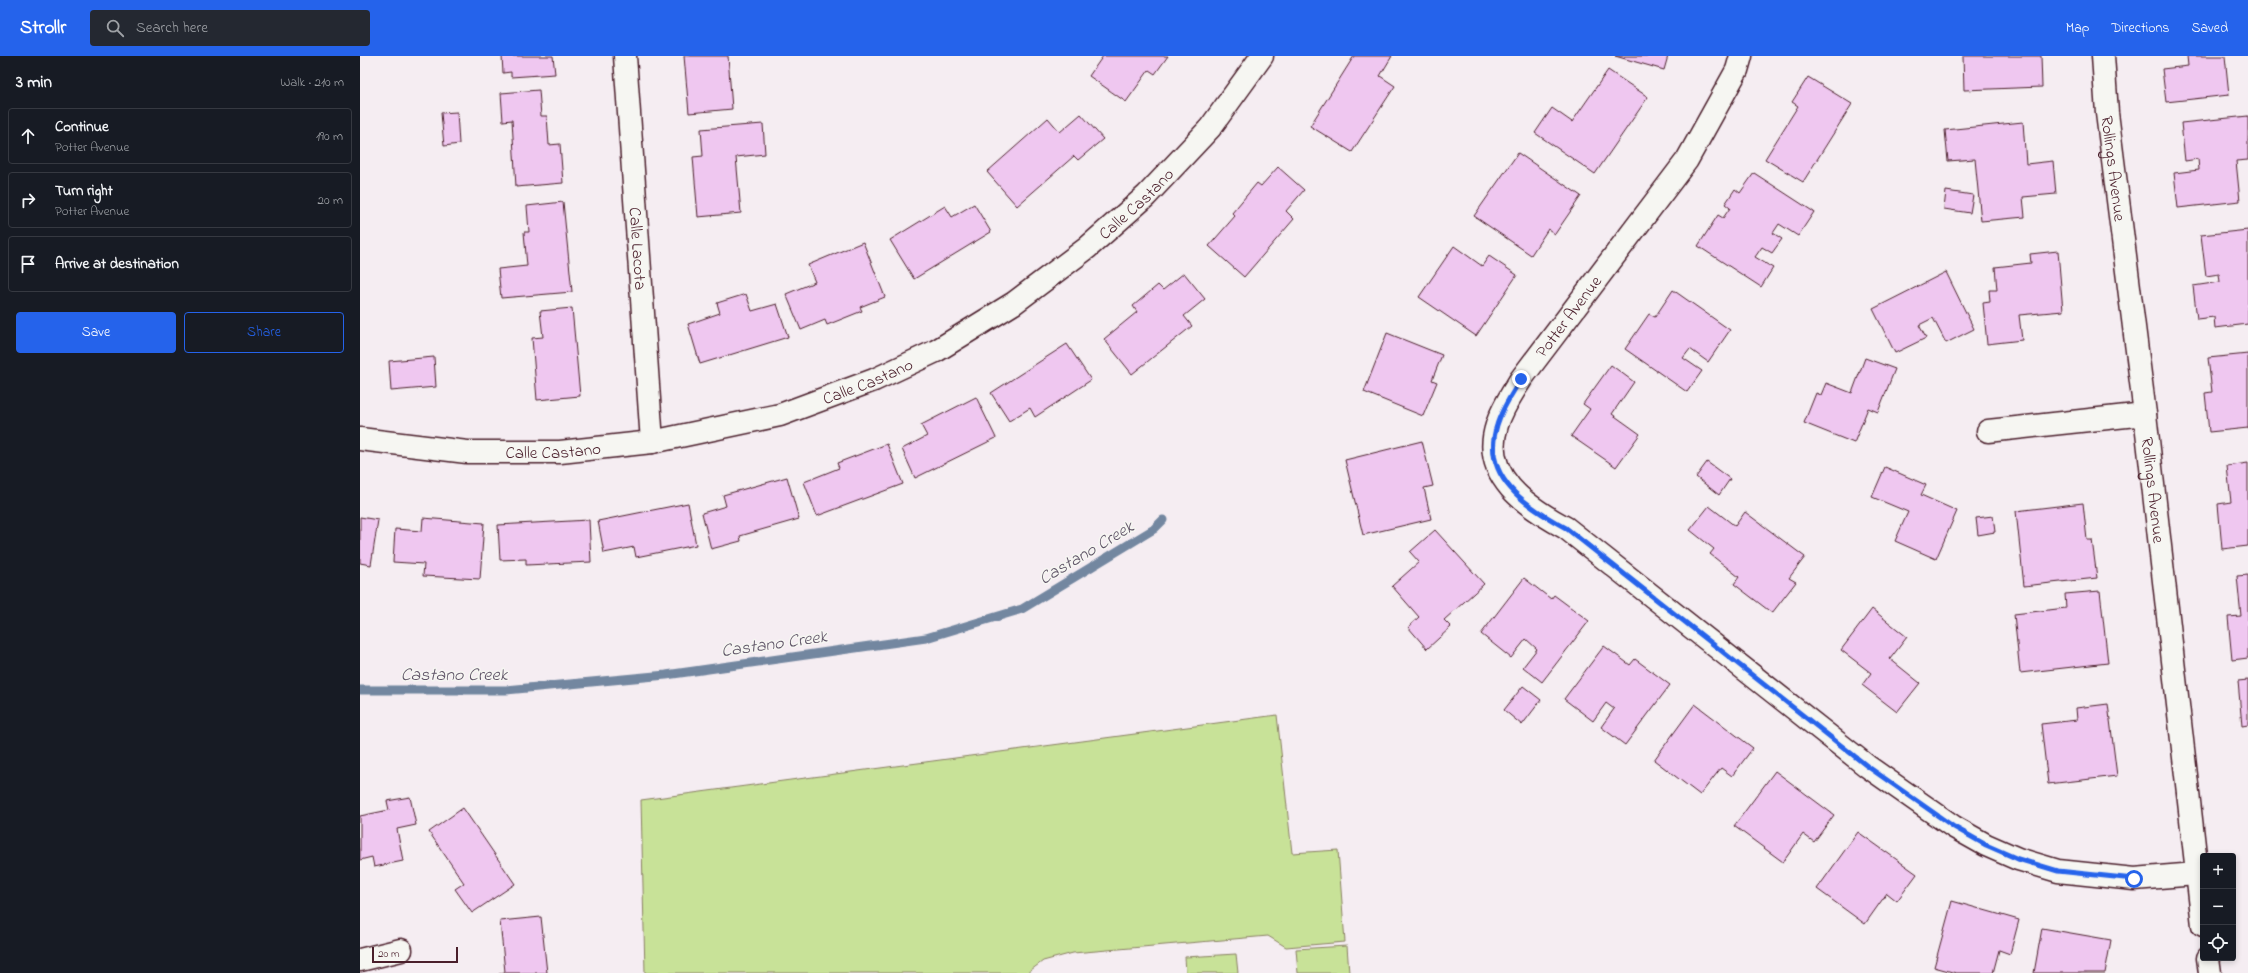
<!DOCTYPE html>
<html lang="en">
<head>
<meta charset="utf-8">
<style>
  :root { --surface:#171b24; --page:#242831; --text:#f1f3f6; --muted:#9ea1a6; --line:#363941; --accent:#2563eb }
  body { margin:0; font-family:"Indie Flower",sans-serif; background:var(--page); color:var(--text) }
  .controls { position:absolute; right:12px; bottom:12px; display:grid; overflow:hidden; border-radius:4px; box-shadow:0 2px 6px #0003 }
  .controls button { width:36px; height:36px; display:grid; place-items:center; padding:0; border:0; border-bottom:1px solid var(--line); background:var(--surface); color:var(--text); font:20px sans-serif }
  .scale { position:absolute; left:12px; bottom:10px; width:86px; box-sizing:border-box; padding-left:4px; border:2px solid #4a1f2b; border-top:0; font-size:11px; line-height:14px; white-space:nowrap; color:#4a1f2b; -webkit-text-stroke:3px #f6f6f2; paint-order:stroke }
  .stop { position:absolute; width:12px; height:12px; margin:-9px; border:3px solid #2563eb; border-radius:50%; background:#fff }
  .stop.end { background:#2563eb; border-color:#fff; box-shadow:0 1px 4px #0008 }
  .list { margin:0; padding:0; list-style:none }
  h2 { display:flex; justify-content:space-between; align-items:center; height:52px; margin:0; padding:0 16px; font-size:17px }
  h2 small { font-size:13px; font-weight:400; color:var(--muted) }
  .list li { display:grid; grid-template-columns:26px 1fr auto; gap:12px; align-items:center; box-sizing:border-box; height:56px; margin:0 8px 8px; padding:0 8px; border:1px solid var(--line); border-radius:4px }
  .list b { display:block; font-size:15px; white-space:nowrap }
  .list p { margin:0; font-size:13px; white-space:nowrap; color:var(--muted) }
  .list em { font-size:13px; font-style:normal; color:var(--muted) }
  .actions { display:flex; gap:8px; padding:12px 16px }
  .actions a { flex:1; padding:9px 0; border:1px solid var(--accent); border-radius:4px; text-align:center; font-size:14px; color:var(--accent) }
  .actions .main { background:var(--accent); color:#fff }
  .icon { flex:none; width:22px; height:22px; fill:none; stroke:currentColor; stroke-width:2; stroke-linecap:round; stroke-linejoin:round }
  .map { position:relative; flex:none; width:1888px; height:917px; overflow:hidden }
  header { display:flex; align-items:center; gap:24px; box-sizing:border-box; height:56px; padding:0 20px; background:var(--accent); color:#fff }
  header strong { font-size:19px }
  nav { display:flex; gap:22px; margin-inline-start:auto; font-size:14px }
  .search { width:280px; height:36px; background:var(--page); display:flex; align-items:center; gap:10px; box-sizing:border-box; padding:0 14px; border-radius:4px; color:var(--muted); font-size:15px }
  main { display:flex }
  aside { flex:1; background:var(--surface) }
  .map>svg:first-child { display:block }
  .green { fill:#c8e298; stroke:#898062 }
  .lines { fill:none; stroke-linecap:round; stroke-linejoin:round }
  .stream { stroke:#7387a0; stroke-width:9 }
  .building { fill:#efc7f0; stroke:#4a1f2b }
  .street-casing { stroke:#4a1f2b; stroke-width:25 }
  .street { stroke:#f6f6f2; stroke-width:22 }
  .route { stroke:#2563eb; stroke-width:5 }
  .labels { text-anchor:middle; stroke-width:3; stroke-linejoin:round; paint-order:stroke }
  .street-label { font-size:17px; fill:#4a1f2b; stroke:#f6f6f2 }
  .water-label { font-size:18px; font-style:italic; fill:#5e5366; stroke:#f6f6f2 }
</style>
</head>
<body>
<header>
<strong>Strollr</strong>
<div class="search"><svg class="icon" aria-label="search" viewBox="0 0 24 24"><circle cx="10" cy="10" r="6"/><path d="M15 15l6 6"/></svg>Search here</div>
<nav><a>Map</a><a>Directions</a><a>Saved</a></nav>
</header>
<main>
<aside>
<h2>3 min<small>Walk · 210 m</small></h2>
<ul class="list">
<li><svg class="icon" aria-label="ahead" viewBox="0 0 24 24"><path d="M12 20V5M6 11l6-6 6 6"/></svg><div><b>Continue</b><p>Potter Avenue</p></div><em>190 m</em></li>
<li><svg class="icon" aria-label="right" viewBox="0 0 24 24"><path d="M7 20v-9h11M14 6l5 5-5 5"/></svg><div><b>Turn right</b><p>Potter Avenue</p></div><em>20 m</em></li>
<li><svg class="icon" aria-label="arrive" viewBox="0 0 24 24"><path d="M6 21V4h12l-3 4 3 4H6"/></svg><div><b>Arrive at destination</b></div></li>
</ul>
<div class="actions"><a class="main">Save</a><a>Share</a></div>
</aside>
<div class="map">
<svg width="1888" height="917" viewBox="0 0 1888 917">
  <rect width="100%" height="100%" fill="#f5edf2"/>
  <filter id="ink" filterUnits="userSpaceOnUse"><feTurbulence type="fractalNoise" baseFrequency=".025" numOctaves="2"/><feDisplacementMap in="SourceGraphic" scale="8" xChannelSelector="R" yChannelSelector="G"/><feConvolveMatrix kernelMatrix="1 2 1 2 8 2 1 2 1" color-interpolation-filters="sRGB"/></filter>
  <g filter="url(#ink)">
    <!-- green -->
    <g class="green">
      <polygon points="917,659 932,797 978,794 985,886 926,891 908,880 713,897 683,905 667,917 285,917 281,744"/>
      <polygon points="987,890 989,917 938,917 936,893"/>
      <polygon points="876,898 878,917 826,917 825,901"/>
    </g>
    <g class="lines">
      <!-- stream -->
      <polyline class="stream" points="0,634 146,634 306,619 566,582 662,553 794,473 803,464"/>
    </g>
    <!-- building -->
    <g class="building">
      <polygon points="142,0 193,0 195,18 151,21 151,16 143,17"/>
      <polygon points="324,0 368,0 372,53 329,57"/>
      <polygon points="743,0 808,0 795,18 789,14 766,46 729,20"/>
      <polygon points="994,0 1032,0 1020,20 1035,30 992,96 950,70"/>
      <polygon points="1255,0 1308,0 1304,14"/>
      <polygon points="1603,0 1681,0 1682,31 1604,34"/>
      <polygon points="1827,0 1865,0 1869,39 1806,46 1802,13 1828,10"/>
      <polygon points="1248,14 1288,41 1235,118 1175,77 1192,52 1212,66"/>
      <polygon points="1448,21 1492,48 1443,126 1405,103 1438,50 1432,46"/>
      <polygon points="179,34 181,60 187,60 189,89 200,88 203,127 156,131 152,64 143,65 141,37"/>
      <polygon points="97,56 99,88 84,90 81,57"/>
      <polygon points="721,58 743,83 718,104 714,100 657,150 627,116 688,62 700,76"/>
      <polygon points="1888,60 1888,104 1876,105 1880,145 1818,152 1814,117 1839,114 1838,103 1825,105 1821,67"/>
      <polygon points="1663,66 1666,108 1693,105 1696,138 1663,141 1665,161 1621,165 1615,103 1588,105 1585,74"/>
      <polygon points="403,68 405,98 376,101 381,157 338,161 333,101 343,100 341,73"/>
      <polygon points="1158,97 1221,140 1195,178 1188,173 1171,199 1114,160"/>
      <polygon points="918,111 944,134 926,155 934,163 884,221 849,190 875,160 872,157 897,127 901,130"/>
      <polygon points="1394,117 1454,156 1438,180 1419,168 1413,177 1422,183 1412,197 1402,191 1395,201 1413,212 1401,231 1338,190 1358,159 1363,162 1370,152 1365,148 1375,133 1380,137"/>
      <polygon points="1586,135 1613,139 1610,157 1584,153"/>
      <polygon points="203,146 212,236 141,242 138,213 167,210 164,176 169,176 167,150"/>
      <polygon points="614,148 631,176 554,223 530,184 585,150 592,161"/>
      <polygon points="1888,174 1888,268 1855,272 1854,261 1837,263 1833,230 1860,226 1859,218 1846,220 1841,179"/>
      <polygon points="503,186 525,241 500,251 502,255 467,269 465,264 441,274 426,238 455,226 448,209"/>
      <polygon points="1094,190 1122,210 1129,200 1157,219 1116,280 1059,241"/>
      <polygon points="1698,195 1703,255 1659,259 1662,284 1627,288 1623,247 1630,246 1629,234 1637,234 1635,211 1671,207 1670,198"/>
      <polygon points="1586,216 1614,273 1586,287 1573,262 1559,269 1566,282 1535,297 1513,253"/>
      <polygon points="824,217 845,243 824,260 832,270 772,318 744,283 777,256 773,250 798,229 803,234"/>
      <polygon points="1313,234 1370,274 1348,306 1330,293 1323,302 1342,315 1327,336 1265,293 1289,258 1295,261"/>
      <polygon points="386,238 392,255 417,248 428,281 340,308 328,268 360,257 357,247"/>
      <polygon points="212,252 220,340 177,344 172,282 183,281 180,255"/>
      <polygon points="1027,277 1082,299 1072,324 1077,326 1063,360 1004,336"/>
      <polygon points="707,288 731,324 675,361 670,352 649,365 631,337"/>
      <polygon points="1888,298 1888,372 1849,376 1845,337 1852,336 1848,302"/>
      <polygon points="74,301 76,331 31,335 29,305"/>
      <polygon points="1505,302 1535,313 1518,356 1508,352 1494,387 1444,367 1456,337 1461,339 1466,327 1492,337"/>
      <polygon points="1251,309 1274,326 1252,358 1280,378 1256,411 1211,380 1230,353 1223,348"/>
      <polygon points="616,341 636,382 555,422 542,393 567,380 561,369"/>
      <polygon points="1062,385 1073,430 1064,432 1071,463 1003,479 985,404"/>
      <polygon points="527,388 543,428 457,460 444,426 479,412 477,407"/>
      <polygon points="1347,406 1370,423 1359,439 1336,421"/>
      <polygon points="1888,407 1888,490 1862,493 1858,448 1871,446 1867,410"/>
      <polygon points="1525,411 1566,429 1561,439 1597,455 1576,503 1535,485 1548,456 1512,441"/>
      <polygon points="427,421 439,463 380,480 381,485 351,493 342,457 366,450 363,439"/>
      <polygon points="328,447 336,489 276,501 274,491 244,497 238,465"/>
      <polygon points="1723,447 1727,484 1732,484 1737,522 1664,530 1656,455"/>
      <polygon points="1349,450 1375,470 1385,456 1445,501 1429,522 1436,526 1412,557 1374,528 1379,521 1350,498 1354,493 1330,474"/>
      <polygon points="1633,460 1635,476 1618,479 1616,462"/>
      <polygon points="0,461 18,464 11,509 0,507"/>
      <polygon points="63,462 124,467 120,523 63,520 64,508 33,506 35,473 62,475"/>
      <polygon points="229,464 231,506 166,509 166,503 140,504 138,469"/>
      <polygon points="1075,474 1124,528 1084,564 1091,571 1067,593 1048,571 1059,561 1032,530 1059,506 1050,496"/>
      <polygon points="1888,519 1888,602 1872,604 1868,561 1881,560 1877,520"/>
      <polygon points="1164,522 1191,543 1194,539 1229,565 1182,626 1163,611 1177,593 1166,583 1151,602 1121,578"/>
      <polygon points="1740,535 1748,607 1660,617 1654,558 1706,552 1705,538"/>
      <polygon points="1512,553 1547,581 1530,603 1560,627 1537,656 1502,629 1511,617 1481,594"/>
      <polygon points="1244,590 1270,609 1275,603 1310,629 1265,689 1241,671 1254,653 1246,647 1233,665 1204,643"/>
      <polygon points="1888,624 1888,669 1882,670 1878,625"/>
      <polygon points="1163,630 1181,644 1162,669 1144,654"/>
      <polygon points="1335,648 1393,692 1372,720 1361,712 1340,739 1294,704"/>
      <polygon points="1748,648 1757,720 1688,728 1681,668 1717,664 1716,652"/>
      <polygon points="1415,715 1474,759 1454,786 1443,778 1423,806 1374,770"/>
      <polygon points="50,741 56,769 37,773 43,805 14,811 12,801 0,804 0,760 29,754 27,745"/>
      <polygon points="103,752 155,828 112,857 95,833 104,827 69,776"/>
      <polygon points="1498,776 1557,818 1537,845 1527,837 1505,868 1457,833"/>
      <polygon points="1592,845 1659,864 1650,898 1639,894 1633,917 1596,917 1574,911"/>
      <polygon points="181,861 187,917 139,917 145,916 140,865"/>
      <polygon points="1682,872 1751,884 1745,917 1674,917"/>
    </g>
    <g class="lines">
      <!-- street casing -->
      <g class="street-casing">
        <g id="street">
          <path id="s1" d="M265,0L292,386"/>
          <path d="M1381,0L1377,14L1327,104L1161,323C1152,338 1142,352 1137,369C1120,420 1167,451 1206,472L1507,710L1594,771L1626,789L1658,803L1698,815L1774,823L1836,818"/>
          <path id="s2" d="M1743,0L1747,57L1785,358L1843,869"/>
          <polyline points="1628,375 1785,358"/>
          <path id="s3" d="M0,383L107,396H200L292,386L420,359L514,324L576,295L654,247L727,192L786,140L850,72L902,0"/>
          <polyline points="1848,902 1850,917"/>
          <polyline points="0,904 41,894"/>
        </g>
      </g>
      <!-- street -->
      <use href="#street" class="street"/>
    </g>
  </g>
  <g class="lines" filter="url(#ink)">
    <!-- route -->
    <path class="route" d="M1161,323C1152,338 1142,352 1137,369C1120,421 1167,451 1206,472L1507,710L1594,771L1626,789L1658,803L1698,815L1774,823"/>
  </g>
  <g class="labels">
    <!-- street labels -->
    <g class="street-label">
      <text dy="6" stroke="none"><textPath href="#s2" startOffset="113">Rollings Avenue</textPath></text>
      <text dy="6" stroke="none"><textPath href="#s3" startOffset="842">Calle Castano</textPath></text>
      <text dy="6" stroke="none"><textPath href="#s1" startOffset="193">Calle Lacota</textPath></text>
      <text transform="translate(1208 260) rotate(-53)" y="6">Potter Avenue</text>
      <text dy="6" stroke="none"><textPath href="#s3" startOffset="518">Calle Castano</textPath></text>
      <text dy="6" stroke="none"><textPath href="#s3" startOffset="194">Calle Castano</textPath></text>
      <text dy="6" stroke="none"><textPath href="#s2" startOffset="437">Rollings Avenue</textPath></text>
    </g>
    <!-- water labels -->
    <g class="water-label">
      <text transform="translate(726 496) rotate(-31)" y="6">Castano Creek</text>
      <text transform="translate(414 587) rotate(-8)" y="6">Castano Creek</text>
      <text x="94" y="624">Castano Creek</text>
    </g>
  </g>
</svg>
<div class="controls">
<button>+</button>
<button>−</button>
<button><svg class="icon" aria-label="locate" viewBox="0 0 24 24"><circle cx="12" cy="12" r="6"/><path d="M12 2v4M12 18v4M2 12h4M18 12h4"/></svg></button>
</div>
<div class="scale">20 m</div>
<div class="stop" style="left:1774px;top:823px"></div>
<div class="stop end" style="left:1161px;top:323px"></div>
</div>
</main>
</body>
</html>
